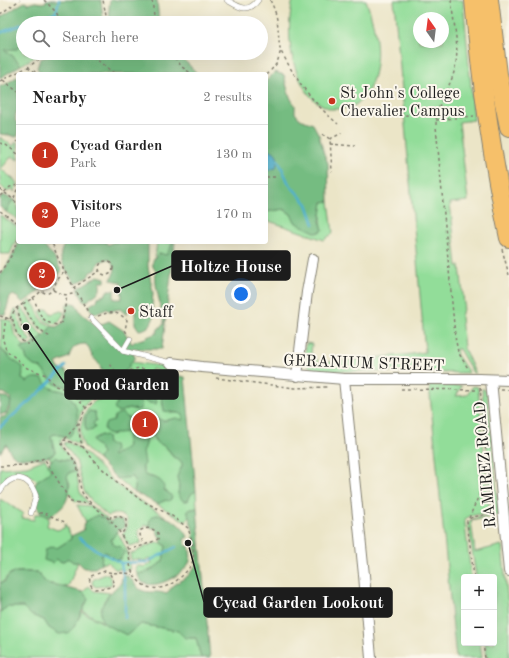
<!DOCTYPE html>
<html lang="en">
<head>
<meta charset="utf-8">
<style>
  :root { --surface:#fff; --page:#f6f6f6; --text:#222; --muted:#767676; --line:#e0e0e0; --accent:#c8321e }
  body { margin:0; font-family:"Old Standard TT",serif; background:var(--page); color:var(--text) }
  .controls { position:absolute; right:12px; bottom:12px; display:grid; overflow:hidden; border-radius:4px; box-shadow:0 4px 16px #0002 }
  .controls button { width:36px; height:36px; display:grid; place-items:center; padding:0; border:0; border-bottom:1px solid var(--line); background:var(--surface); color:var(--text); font:20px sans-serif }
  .compass { position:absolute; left:413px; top:12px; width:36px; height:36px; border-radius:50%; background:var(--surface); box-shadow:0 4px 16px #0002; rotate:346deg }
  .you { position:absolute; left:241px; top:294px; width:14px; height:14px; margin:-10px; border:3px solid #fff; border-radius:50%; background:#1a73e8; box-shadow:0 0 0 6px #1a73e833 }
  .badge { display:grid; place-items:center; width:26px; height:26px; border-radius:50%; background:var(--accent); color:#fff; font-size:13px; font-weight:700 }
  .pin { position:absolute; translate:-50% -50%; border:2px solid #fff; box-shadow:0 1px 4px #0006 }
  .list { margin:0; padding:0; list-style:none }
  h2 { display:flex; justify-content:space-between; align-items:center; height:52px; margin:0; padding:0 16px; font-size:17px }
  h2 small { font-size:13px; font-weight:400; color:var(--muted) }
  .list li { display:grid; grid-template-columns:26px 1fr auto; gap:12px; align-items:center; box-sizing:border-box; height:60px; padding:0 16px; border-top:1px solid var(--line) }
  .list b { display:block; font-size:15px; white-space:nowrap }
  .list p { margin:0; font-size:13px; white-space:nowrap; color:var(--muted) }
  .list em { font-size:13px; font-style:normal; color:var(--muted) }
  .icon { flex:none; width:22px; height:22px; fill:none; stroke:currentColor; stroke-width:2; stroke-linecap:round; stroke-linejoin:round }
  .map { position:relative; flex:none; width:509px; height:658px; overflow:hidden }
  .search { position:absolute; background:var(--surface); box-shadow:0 4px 16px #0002; left:16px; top:16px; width:252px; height:44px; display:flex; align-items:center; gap:10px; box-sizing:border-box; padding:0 14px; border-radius:22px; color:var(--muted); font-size:15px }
  .panel { position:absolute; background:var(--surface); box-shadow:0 4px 16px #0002; left:16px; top:72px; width:252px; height:172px; border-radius:4px }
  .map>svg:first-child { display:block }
  .green { fill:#92dd99; stroke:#577c5a; fill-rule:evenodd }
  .forest { fill:#75bc81; stroke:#486c4e }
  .water { fill:#50b1cf; stroke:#366676 }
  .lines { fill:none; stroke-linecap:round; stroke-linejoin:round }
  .stream { stroke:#50b1cf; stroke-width:2.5 }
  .lane-casing { stroke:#848072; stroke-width:6 }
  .street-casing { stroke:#848072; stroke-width:12 }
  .highway-casing { stroke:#848072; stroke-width:20 }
  .path { stroke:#848072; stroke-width:1.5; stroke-dasharray:3 3; stroke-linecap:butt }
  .lane { stroke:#fff; stroke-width:5 }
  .street { stroke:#fff; stroke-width:10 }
  .highway { stroke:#f6c06b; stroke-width:18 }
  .poi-dot { fill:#c8321e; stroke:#fbf7ec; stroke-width:1.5 }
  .labels { text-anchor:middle; stroke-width:4; stroke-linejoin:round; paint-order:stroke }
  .poi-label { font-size:16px; fill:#1c1c1c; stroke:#fbf7ec; text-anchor:start }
  .street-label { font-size:16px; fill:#1c1c1c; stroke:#fbf7ec }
  .leader { fill:none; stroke:#1c1c1c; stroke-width:1.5 }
  .callout-dot { fill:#1c1c1c; stroke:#fbf7ec; stroke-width:1.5 }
  .callout { fill:#1c1c1c; stroke:#1c1c1c; stroke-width:1.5 }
  .callout-label { font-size:17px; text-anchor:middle; font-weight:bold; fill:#fff }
</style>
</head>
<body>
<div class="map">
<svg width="509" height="658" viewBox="0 0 509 658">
  <rect width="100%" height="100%" fill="#fbf7ec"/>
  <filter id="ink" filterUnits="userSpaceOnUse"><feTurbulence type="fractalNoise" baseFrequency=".025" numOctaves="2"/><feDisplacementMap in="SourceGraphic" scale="8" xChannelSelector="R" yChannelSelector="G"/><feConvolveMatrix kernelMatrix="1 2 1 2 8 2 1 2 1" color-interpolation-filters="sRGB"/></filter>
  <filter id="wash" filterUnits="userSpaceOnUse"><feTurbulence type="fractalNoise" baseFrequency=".012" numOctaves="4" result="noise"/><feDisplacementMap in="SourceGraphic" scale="16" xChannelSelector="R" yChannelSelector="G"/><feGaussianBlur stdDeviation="0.9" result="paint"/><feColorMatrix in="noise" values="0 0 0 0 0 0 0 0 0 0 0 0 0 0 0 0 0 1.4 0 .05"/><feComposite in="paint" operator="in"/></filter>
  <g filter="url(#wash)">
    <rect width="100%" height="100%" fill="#ebe5c7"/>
    <!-- green -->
    <g class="green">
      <path d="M293,0H366C376,29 382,58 370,87C367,93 361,102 355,105C347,109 338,109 330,109C325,106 319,104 314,100C290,76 285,31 293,0Z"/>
      <path d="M394,0H463L474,120L459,122L468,201L450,203L457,266H460L464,304L461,317L464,348L475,373H473L459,349H456L457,355L469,373L316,371C302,364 305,356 306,343L312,344L311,353L320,363L413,354L425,352ZM419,18H443V42H419Z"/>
      <polygon points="23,38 23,53 42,53 21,65 13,56 4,51 4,49 11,48"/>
      <polygon points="0,137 13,146 16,142 18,143 18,160 12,156 1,169 18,183 14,192 13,190 11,190 7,192 0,185"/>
      <polygon points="14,200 18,207 18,219 6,212 10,204"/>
      <path d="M329,201L333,233L324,240L266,220V212L283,209L291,214L296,223L323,230C320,220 321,213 323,202Z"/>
      <polygon points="0,215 18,227 18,236 10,254 0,254"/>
      <polygon points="157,242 172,242 171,247 166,255 155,258"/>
      <polygon points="30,300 35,306 42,321 52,326 46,333 37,325 25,305"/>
      <polygon points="22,307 33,325 43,336 37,342 34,342 33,337 24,326 19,309"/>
      <polygon points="16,309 21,327 31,341 29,343 25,342 16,331 14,319 12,318 14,311"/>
      <path d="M48,309L51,314L61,311L64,312C59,326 56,326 44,320L40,311Z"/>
      <path d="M1,318L12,321L14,333L24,346L27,360L34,366L40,367L55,384L70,387L77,397L97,385L94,382L101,380L100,382L107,386L112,384C110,387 107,392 104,393C100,395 96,396 92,398C77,410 76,428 80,445L65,438L61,439C60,448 68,455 72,461L60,459L51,461L49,456H52L55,452L51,436L54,434L64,436C77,413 82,414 66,391C56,390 50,390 44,382H27L22,379L23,374L16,362L10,359L8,355L1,349Z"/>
      <path d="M131,362L169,367L168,373L152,369L151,371L168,375L171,379V389L167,390L164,389H155L162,398L163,406L172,413H179L183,415V420C164,418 164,420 151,433L153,435L154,440C162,444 169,449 173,457C189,463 180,467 177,477L179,486L178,494L180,496L196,491L197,508L188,510L189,517L186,522L157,504L166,500L170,494L164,490L157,478L144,475C141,467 145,459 143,451C148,443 148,432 140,426C138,426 136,426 133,427C127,429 127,441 128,446C124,451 118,452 113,456L112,455L114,451V445H110L108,444L107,437L101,435L94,439V443L99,447L102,454L98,458L99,461C95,457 87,451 84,446C76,432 82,411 95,401C98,399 103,399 106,397C112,391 127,369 131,362ZM124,395L125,398L141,402L137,410L129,408L123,411L116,404L118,401L113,398ZM89,411L95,413L96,421L85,426V418Z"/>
      <path d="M429,385L462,386L456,396L467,395L473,386L478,387L489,508L488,512C481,515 472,514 465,519V524L471,577H464V643H480L482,658H456Z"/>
      <polygon points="483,388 487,393 499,515 471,521 475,552 502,545 509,615 509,658 487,658 485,643 494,643 494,577 476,577 468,523 472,519 489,515 491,514 492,509 482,389"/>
      <path d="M65,442C82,445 102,471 115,483C131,496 148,506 165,516L156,515L149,523L150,527L145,525L138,531L141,543L129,546L122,534C127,529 128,526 127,519C121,514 116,512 108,516L93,503L84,491L76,460L64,445Z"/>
      <path d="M45,459L52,471L37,481C24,468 15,471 2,482L0,481V468L27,466Z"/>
      <polygon points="76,471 80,492 88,503 75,501 68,491 70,484 67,477 70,472"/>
      <path d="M124,477H133C136,482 136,486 134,492L117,479Z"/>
      <path d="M0,499L23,513L22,518L34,520L35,514H42L49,518L47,526L57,530L64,528L65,524L71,536V539L57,548L56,559L62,562L68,558L73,562H78L68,587L46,583L37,572C30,572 16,570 10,574C5,577 6,581 0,583Z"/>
      <polygon points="77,505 91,506 110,521 108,524 106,521 97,515 86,522"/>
      <polygon points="117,531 127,550 130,570 115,569 107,562 101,564 102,554 105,552 110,554 114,545 111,540"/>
      <path d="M156,543H162L166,546L163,561C155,568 148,573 137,574L135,567L139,566L146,567V565L151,564L152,559L149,558L144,561L137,559L131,560L130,554C139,551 146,545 156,543Z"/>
      <polygon points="106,574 109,575 112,582 111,585 96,587 93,585 92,582 94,579"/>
      <polygon points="89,586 94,591 110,593 104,601 101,614 105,623 83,611 88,599 83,592"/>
      <polygon points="6,607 23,607 31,615 44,620 49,628 74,627 82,612 127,635 141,624 178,631 185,638 196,638 201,658 0,658 0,612"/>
    </g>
    <!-- forest -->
    <g class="forest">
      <path d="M46,0H101L103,19L98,23H23V38L21,39V45L17,49L4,50L5,51L13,56L21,65L0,78V17C9,13 16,6 25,2L28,4L35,2L42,3L46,2Z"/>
      <polygon points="110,0 157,0 159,23 108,23 110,21 109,8"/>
      <polygon points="54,53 177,53 198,74 39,74 40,72 37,68 40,59 52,55"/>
      <path d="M275,72L284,75C287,86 288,97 295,105V113L300,119L313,124L319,135L324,154L328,163L329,201L323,202L320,221L323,230L317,233L296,223L291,214L284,209L266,212V81Z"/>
      <polygon points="18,76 18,112 16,112 15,121 18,123 18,136 16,137 9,135 0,134 0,85 3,86"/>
      <polygon points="3,195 14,200 10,204 6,212 0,207 0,198"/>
      <path d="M19,242H39L52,254L62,271L54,279L46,264L31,271L40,290C35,296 28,298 23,303L17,297L13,295L10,296L5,315L0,314V276L13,255Z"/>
      <path d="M66,242H106L108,245L113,242H148V267L153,292L152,306L155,313C152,323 150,329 139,330L135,324V307H128L127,315L120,309L109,311L107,309L98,313H93L89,307L90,305L97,301L98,297L105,295L108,290H114V299H122L121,282L111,280L115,270L112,262L108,259L99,262L96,270L90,272L88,277L75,284C67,268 53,260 66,242Z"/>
      <path d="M172,242H175L162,349H132L135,358L131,362L128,368L122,375L101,370C100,363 96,361 92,356C90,351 89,348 86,344C76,344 72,347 69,357L56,363L59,369L66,371L69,375L88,379L97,384L99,390C93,393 84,402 78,397C75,395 72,390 70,387L55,384L40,367L34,366L27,360L25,353L20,349L24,348V346H30L34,342L40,340L52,326L56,327L64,322C65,317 67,311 66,306L69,302L76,304L81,313L97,326L109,321L124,331L132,344L135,341L146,338L147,337L157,333L158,329L164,324C164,316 161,315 161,309C159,296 154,285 156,271C149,263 153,260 160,253L166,255L171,247Z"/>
      <path d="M98,276L105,278V282H100V290C96,296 91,296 88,301H84L78,291V288Z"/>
      <path d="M0,347C5,356 15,361 23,367L22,379L27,382C32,377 36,377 43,379C48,389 54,390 66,391C69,395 73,400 75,404C80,414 76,428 70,436H64L54,434L51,436L55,452C48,460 38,458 28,458C23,458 18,459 13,455C10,453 8,447 6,444L0,453V417H4C10,411 12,404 10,397L4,393H0Z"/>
      <path d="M174,375L185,377L196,491L191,494L188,501H183L178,494L179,486L177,477C180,467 189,463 173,457C170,450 165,445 157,443L149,429L154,420L160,419L163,421L176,418L183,420V415L179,413L164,411L162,398L155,389L156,386H161L167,390L171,389V379Z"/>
      <polygon points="115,385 119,385 124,388 125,398 141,402 142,404 140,409 137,410 129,408 123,411 117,412 114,409 118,401 113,398 110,392"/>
      <path d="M151,389L157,401L156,404C149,403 143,403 141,395L144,390Z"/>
      <polygon points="0,395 2,397 7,397 11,402 6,413 0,415"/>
      <path d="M89,411L95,412L96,421L93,423L95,427L93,430L89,431L86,430C84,423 85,416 89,411Z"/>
      <path d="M122,413L130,419L132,423L128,432L117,433L111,435L107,434L104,428L106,423L113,421C116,415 114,415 122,413Z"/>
      <path d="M140,426C148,432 148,444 143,451L145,464C141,467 143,471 145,475C153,479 164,477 164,490L170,494L172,498L169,501L166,500L157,504L134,492C136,486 136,482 133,477L117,479L99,461L98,458L102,454L99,447L94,443L93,439L101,435L107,437L108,444L110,445H114L115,450L112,455L113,456C118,452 124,451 128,446C127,441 127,429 133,427C136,426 138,426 140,426Z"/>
      <path d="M56,457L60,459L72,461L76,471L70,472L67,477C71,485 69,503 60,509C56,512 54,513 51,517C31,511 40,502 34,486L37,481L51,471L48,465L52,459Z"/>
      <path d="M197,508L210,658H201L196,638H185L178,631L141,624L127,635C121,632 108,627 104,623C93,610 111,591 121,583L122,576H128C133,580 137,588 141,590C150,594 157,590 166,594L175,584L188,576L197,564L193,530L188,514V510Z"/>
      <path d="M97,515L105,519L108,524C112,519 116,518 123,520L125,526L123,529L118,530L111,540L114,545L121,547L125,552L120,559L116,560L110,554L105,552L102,554L101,564L95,568H84L78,562H73L68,558L62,562L56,559L53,563L44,560L46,549L53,546L57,548L71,539V536L84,530L83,526L85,522Z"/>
      <path d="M156,515C169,516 183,525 188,537L184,539L186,546H189C190,551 191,556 190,561C185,574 155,591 142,582C140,580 138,576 137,574C148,573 155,568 163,561L166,546L162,543L156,529L150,527L149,523L151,517Z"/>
      <polygon points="18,572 37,572 46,583 83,592 88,599 74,627 68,633 59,634 49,628 44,620 31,615 23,607 7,607 0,612 0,583 4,582 10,574"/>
    </g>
    <!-- water -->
    <path class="water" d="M266,148C278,152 279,156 276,168L266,171Z"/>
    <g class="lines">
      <!-- stream -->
      <g class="stream">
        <polyline points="26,23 56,12 59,0"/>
        <polyline points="0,33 23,24"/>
        <polyline points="278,160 289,184 307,204 314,224"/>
        <polyline points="0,427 41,391 66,366"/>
        <polyline points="79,538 95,549 121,563 147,562 176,547"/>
        <polyline points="121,563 125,585 125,618"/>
      </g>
    </g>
  </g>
  <g filter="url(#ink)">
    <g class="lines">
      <!-- lane casing -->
      <g class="lane-casing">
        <g id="lane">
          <path d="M227,0C239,7 248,14 258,0"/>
          <polyline points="91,318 123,351 171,363"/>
          <polyline points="123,351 130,339"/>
          <path d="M0,491C12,472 29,475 36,496L31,513"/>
        </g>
      </g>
      <!-- street casing -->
      <g class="street-casing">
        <g id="street">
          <polyline points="171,363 202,367 344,379 479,379 509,380"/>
          <polyline points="297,376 307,292 313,259"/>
          <polyline points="344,379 364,575 371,658"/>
          <polyline points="491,380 509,571"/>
        </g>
      </g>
      <!-- highway casing -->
      <g class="highway-casing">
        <g id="highway">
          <path d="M474,0C481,80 492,159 509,238"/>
          <polyline points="489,0 498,74 509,127"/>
        </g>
      </g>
      <!-- path -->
      <g class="path">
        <polyline points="44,0 56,12 62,23"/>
        <polyline points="152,0 155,23"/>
        <path d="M270,0C280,19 277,29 280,48C281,53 285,58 287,62C300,86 317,106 338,124"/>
        <path d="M451,0C453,20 460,48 455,68C450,91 436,100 436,126L455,336L458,352L469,370"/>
        <polyline points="0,14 20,0"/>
        <polyline points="101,23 107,21 103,0"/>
        <polyline points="88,53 115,74"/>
        <polyline points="171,53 182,67 192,74"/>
        <polyline points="28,67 38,74"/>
        <polyline points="267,75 277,63 281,50"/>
        <polyline points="3,80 18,92"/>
        <polyline points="0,81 28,67 48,53"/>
        <polyline points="399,116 408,115 436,116"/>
        <polyline points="436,120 474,116"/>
        <polyline points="322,134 330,139 332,172"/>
        <polyline points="330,139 342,133"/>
        <polyline points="17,141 18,142"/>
        <polyline points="0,143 6,145 18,154"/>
        <polyline points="330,144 355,146"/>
        <polyline points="266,177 278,177"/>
        <path d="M0,189C7,195 13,198 18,205"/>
        <polyline points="0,196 10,187 18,185"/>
        <polyline points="14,198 18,187"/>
        <polyline points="0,211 18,223"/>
        <polyline points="47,242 53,245 59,261 88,312"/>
        <polyline points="51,242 53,245 57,242"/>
        <polyline points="502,249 509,275"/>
        <circle cx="106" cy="268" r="7"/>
        <polyline points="0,273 11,256 18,239"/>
        <polyline points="73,288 99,271"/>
        <polyline points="53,290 56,282 64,271"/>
        <path d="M33,297C40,312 39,322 57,325L62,322L67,296"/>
        <path d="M23,304C29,300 36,297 41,291L47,294L53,290C62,295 66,296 76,293"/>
        <path d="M0,316L13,320C15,332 17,335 25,344H30L32,341L22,327L17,307"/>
        <path d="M98,316C111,311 117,311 127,320L125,330L127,334"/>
        <polyline points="6,317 3,340 6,350 27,368 46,375 55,386 69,390 86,408"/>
        <path d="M10,319L15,309L23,304C30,317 37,333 52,337"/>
        <polyline points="119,376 127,371 139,368 168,374 182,374"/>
        <polyline points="216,378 295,388 327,387"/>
        <polyline points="401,389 483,390"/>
        <polyline points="501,390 509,390"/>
        <polyline points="65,439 79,422"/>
        <path d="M83,447L65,440L62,441V444C68,453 76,460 78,470C80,478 79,488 83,494C94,510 110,515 120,533C123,538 126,544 128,550C130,557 129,567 133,573C148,600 175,587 189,568C198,555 192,541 188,528L172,516L141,500L117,482L96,463L83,447L80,439L79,422L86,408L95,400L104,396L119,376L110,364"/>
        <polyline points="0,466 26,465 44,458 71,502 91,504"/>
        <polyline points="39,513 44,513 67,523"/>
        <polyline points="469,518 487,477"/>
        <polyline points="110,519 111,516 119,516 126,520 126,527 123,532 119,532"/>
        <path d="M128,549C138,548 148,544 158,539V533C152,528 148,527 141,530L140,535L144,545"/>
        <path d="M110,574L115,584L112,587L95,589C90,586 88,581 91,576L105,571C111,574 124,572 133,574"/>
        <path d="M474,577L467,521C473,513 490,519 491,508L480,387"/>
        <polyline points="483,643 485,658"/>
      </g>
      <!-- lane -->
      <use href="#lane" class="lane"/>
      <!-- street -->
      <use href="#street" class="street"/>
      <!-- highway -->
      <use href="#highway" class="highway"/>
    </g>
  </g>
  <!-- markers -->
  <g class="poi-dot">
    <circle cx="332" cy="101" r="4"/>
    <circle cx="131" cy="311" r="4"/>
  </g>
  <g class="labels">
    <!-- poi labels -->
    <g class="poi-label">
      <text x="340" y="98">St John's College<tspan x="340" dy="18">Chevalier Campus</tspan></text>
      <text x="139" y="317">Staff</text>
    </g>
    <!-- street labels -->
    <g class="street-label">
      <text transform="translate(364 362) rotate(2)" y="6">GERANIUM STREET</text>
      <text transform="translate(484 465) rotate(-95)" y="6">RAMIREZ ROAD</text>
    </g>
  </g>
  <!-- callouts -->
  <path class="leader" d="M117 290L172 266M26 327L65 384M188 543L204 602"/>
  <g class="callout-dot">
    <circle cx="117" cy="290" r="4"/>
    <circle cx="26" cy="327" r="4"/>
    <circle cx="188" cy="543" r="4"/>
  </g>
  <g class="callout">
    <rect x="172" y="251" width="118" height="29" rx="4"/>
    <rect x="65" y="370" width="113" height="29" rx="4"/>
    <rect x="204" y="588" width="188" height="29" rx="4"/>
  </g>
  <g class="callout-label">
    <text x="231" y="272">Holtze House</text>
    <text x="121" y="390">Food Garden</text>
    <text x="298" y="608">Cycad Garden Lookout</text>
  </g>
</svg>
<div class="controls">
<button>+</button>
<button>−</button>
</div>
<svg class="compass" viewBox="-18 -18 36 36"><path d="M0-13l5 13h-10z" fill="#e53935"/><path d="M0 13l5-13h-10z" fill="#767676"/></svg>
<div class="you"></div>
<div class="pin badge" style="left:145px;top:424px">1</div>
<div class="pin badge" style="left:42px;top:275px">2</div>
<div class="search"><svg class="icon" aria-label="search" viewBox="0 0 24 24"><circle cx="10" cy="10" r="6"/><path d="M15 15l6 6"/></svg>Search here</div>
<section class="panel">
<h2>Nearby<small>2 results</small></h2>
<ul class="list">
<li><span class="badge">1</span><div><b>Cycad Garden</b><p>Park</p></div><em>130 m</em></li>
<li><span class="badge">2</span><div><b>Visitors</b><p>Place</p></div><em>170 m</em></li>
</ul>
</section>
</div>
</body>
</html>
